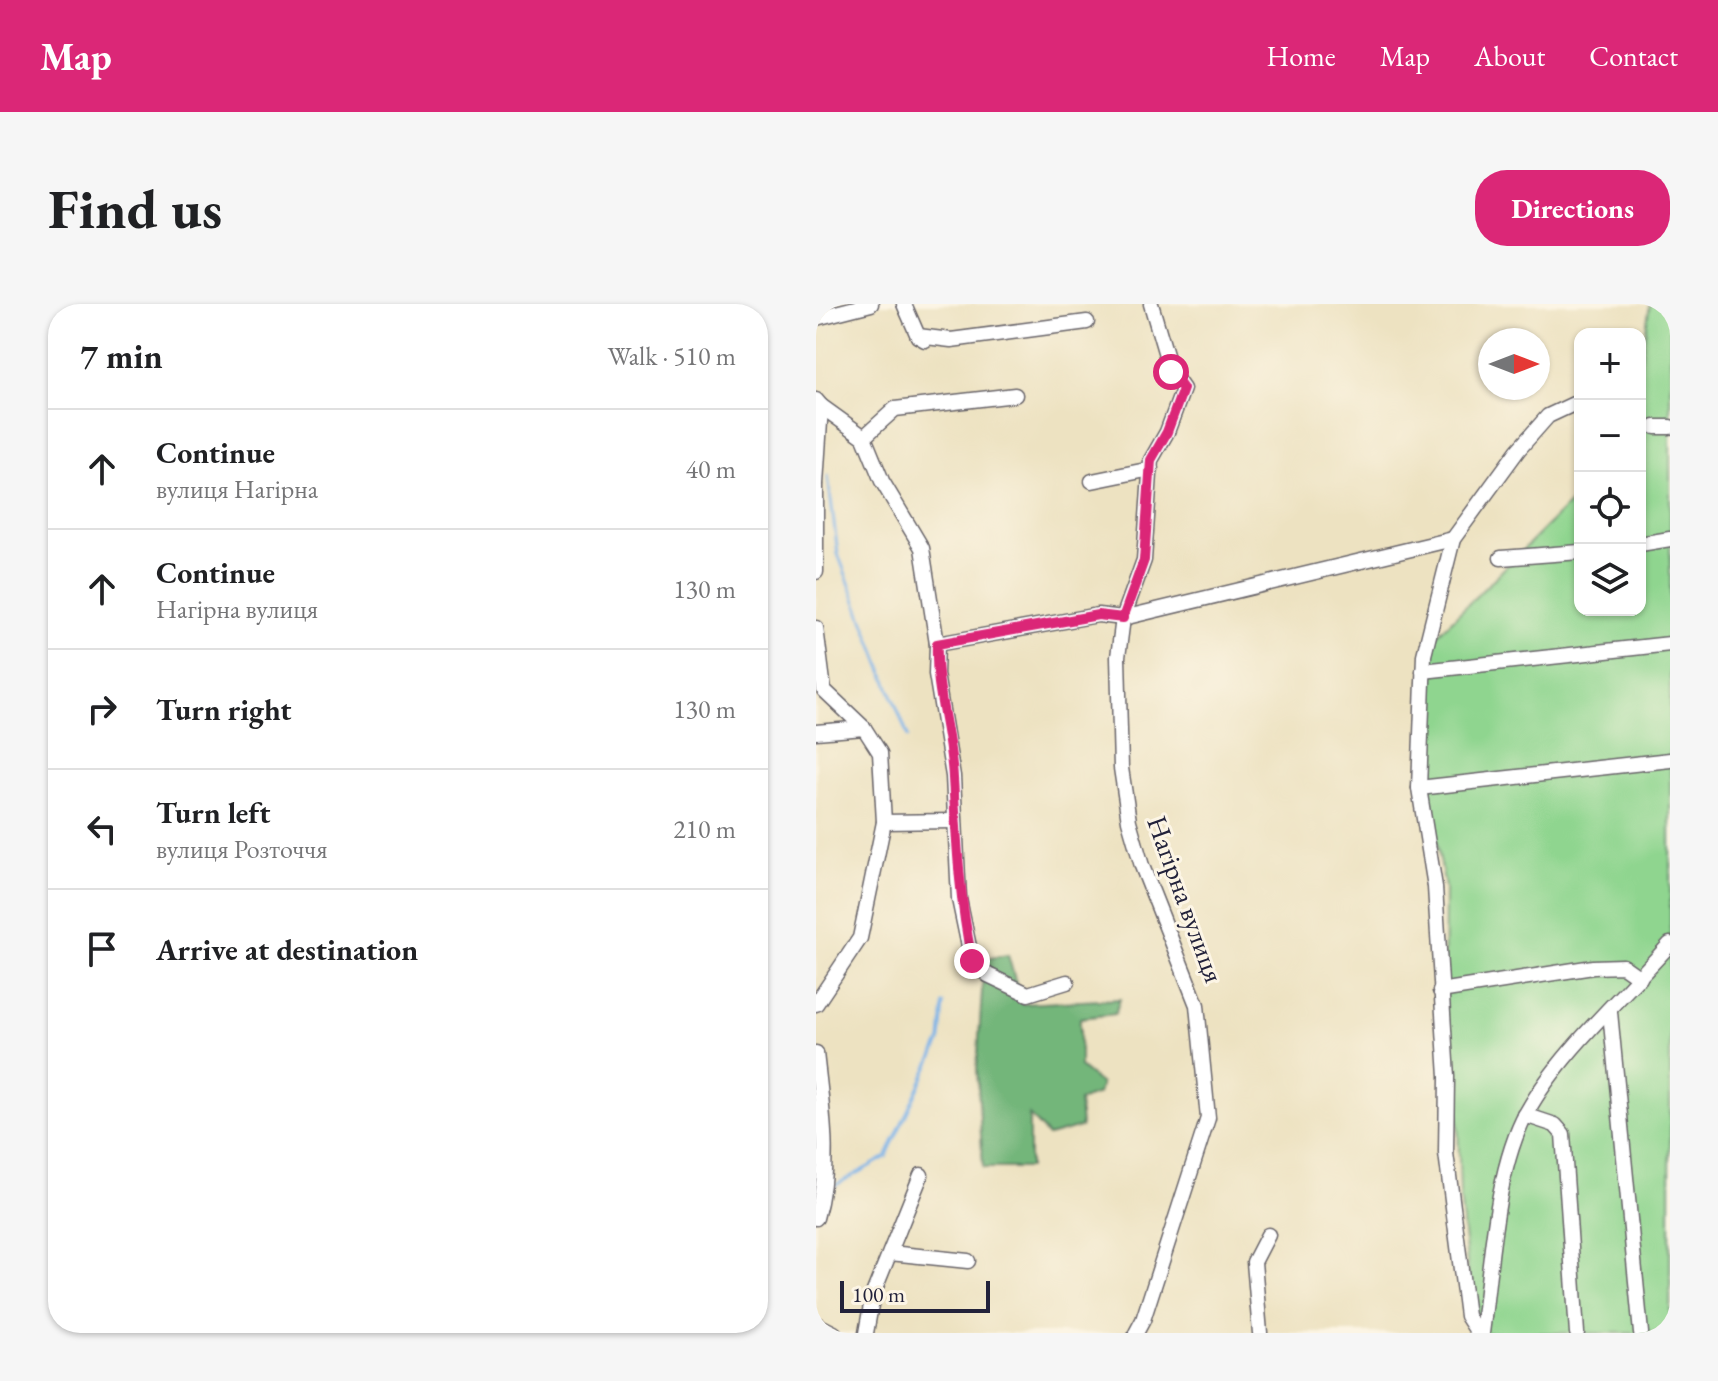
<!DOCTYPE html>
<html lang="en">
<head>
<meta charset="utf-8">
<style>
  :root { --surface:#fff; --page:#f6f6f6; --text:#202124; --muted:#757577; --line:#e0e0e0; --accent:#db2777 }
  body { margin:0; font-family:"EB Garamond",serif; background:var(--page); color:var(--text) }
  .controls { position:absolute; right:24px; top:24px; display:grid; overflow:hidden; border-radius:16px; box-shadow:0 2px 6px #0004 }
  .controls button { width:72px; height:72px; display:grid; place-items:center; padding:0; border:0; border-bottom:2px solid var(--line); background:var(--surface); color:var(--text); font:40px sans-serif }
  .compass { position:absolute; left:662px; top:24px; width:72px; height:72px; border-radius:50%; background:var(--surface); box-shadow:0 2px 6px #0004; rotate:90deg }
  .scale { position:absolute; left:24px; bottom:20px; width:150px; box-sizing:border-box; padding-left:8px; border:4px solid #22223b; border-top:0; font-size:22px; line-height:28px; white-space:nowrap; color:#22223b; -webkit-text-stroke:6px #fcf5e5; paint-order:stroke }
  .stop { position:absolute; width:24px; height:24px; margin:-18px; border:6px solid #db2777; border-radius:50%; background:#fff }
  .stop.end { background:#db2777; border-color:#fff; box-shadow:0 2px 8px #0008 }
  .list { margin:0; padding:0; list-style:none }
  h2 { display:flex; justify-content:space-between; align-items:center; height:104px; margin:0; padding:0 32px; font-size:34px }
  h2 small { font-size:26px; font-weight:400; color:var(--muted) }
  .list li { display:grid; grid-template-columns:52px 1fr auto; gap:24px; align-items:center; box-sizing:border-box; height:120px; padding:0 32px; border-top:2px solid var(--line) }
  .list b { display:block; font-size:30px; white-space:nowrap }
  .list p { margin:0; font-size:26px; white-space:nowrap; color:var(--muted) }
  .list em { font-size:26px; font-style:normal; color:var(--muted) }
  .icon { flex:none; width:44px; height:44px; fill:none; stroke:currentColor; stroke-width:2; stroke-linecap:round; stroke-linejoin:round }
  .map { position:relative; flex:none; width:854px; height:1029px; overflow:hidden; border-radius:32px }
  header { display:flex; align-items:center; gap:48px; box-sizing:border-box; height:112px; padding:0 40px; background:var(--accent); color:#fff }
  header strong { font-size:38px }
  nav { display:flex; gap:44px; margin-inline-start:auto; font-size:28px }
  .intro { display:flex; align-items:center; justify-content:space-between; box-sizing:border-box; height:192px; padding:0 48px }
  h1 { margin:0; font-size:56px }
  .button { padding:20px 36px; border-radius:32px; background:var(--accent); color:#fff; font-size:28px; font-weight:700 }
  main { display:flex; gap:48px; padding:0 48px }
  aside { flex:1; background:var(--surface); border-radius:32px; box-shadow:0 2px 6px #0004 }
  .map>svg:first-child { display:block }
  .green { fill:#8fd58f; stroke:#587c65; stroke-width:2 }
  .forest { fill:#73b67a; stroke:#4a6c5a; stroke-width:2 }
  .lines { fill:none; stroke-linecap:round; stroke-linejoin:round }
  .stream { stroke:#78b1e8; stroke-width:3 }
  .minor-casing { stroke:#69656a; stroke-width:17 }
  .minor { stroke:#fff; stroke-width:14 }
  .route { stroke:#db2777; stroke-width:10 }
  .labels { text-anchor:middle; stroke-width:6; stroke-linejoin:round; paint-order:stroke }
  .street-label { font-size:28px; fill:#22223b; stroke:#fcf5e5 }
</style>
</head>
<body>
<header>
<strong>Map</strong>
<nav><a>Home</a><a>Map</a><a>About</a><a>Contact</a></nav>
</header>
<div class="intro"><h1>Find us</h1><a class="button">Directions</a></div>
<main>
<aside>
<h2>7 min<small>Walk · 510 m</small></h2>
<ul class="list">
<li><svg class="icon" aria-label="ahead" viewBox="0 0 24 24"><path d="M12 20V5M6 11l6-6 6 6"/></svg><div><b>Continue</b><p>вулиця Нагірна</p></div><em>40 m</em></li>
<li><svg class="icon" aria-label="ahead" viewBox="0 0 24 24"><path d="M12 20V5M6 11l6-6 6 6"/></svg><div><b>Continue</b><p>Нагірна вулиця</p></div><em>130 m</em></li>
<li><svg class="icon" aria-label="right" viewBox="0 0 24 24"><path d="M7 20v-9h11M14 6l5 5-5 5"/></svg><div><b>Turn right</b></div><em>130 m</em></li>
<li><svg class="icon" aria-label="left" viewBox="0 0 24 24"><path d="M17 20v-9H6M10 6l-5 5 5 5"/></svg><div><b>Turn left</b><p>вулиця Розточчя</p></div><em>210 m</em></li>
<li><svg class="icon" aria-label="arrive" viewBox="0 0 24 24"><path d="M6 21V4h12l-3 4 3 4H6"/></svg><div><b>Arrive at destination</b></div></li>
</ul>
</aside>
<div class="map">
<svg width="854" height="1029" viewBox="0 0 854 1029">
  <rect width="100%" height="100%" fill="#fcf5e5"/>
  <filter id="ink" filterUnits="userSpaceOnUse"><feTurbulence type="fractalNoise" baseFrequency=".0125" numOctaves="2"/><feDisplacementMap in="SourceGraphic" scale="16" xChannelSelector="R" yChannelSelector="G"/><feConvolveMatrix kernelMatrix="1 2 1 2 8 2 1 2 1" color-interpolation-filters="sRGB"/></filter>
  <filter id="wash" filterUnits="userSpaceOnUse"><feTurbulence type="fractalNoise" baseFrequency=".006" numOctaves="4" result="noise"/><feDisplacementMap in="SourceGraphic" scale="32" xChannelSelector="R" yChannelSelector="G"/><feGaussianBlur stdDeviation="1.8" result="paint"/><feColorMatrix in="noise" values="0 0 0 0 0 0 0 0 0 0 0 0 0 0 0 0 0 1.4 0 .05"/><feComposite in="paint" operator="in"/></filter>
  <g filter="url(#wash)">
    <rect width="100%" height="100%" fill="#ede2c1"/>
    <!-- green -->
    <polygon class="green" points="834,0 854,0 854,1029 670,1029 655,997 644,890 641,776 628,720 629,584 611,482 614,338 764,189 764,306 824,306 824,61"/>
    <!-- forest -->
    <polygon class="forest" points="192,651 206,700 304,695 299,710 264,714 264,763 285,780 282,790 263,797 265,823 232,832 213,811 213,864 167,864 161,765 168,655"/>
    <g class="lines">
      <!-- stream -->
      <g class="stream">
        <polyline points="12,172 22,250 92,433"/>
        <polyline points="18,882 70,853 125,736 128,700"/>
      </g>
    </g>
  </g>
  <g filter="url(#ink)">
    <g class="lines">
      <!-- minor casing -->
      <g class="minor-casing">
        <g id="minor">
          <polyline points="88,0 102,32 109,36"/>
          <polyline points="0,14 55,0"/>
          <polyline points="102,32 135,36 271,18"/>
          <polyline points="5,102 48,133 66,177 106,244 121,340 120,370 137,472 143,595 156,657 172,671 212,690 251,678"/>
          <polyline points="839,123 854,123"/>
          <polyline points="48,133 79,105 199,91"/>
          <polyline points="276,177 335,165"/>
          <polyline points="0,180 5,102 0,96"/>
          <polyline points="0,182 0,268"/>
          <polyline points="824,240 854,235"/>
          <polyline points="685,254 764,248"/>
          <polyline points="0,324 8,386 48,424 64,449 68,518 44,634 0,700"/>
          <polyline points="121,340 282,311 307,314 637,235"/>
          <polyline points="607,367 854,340"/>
          <polyline points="0,428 48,424"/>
          <polyline points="603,484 854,456"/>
          <polyline points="68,518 137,517"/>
          <polyline points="624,687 777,663 807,662 824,674"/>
          <polyline points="794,708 825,1029"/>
          <path d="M0,749C6,804 16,861 0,914"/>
          <polyline points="709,811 739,821 747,830 761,1029"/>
          <polyline points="74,949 152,957"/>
          <polyline points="0,1020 18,1029"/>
          <polyline points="50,1029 57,990 105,871"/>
          <polyline points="320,1029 327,1016 392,814 381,701 326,562 313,517 305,464 302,353 307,314 328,256 335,156 351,128 367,85 355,68 335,0"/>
          <polyline points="444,1029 438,958 452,931"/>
          <polyline points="662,1029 651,1012 630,849 631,773 619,583 603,484 608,351 637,235 702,146 732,112 764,97"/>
          <path d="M666,1029C675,963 679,865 711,808C744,748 808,692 854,640"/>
        </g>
      </g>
      <!-- minor -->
      <use href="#minor" class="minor"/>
    </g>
  </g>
  <g class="lines" filter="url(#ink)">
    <!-- route -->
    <path class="route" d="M156,657C143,592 141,539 137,474C135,429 119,386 121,340L282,311L307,314L328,256L335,156L351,128L367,85L355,68"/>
  </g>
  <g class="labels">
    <!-- street labels -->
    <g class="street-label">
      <text transform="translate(370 595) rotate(70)" y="10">Нагірна вулиця</text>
    </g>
  </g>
</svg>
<div class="controls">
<button>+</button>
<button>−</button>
<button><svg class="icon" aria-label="locate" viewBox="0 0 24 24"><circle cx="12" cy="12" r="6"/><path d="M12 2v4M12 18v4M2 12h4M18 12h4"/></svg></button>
<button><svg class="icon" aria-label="layers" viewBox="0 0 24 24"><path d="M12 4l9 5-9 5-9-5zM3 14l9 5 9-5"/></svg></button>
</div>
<svg class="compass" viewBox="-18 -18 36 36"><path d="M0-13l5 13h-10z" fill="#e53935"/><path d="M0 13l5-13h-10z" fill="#757577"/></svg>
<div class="scale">100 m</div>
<div class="stop" style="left:355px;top:68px"></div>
<div class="stop end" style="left:156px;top:657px"></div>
</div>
</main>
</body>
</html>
